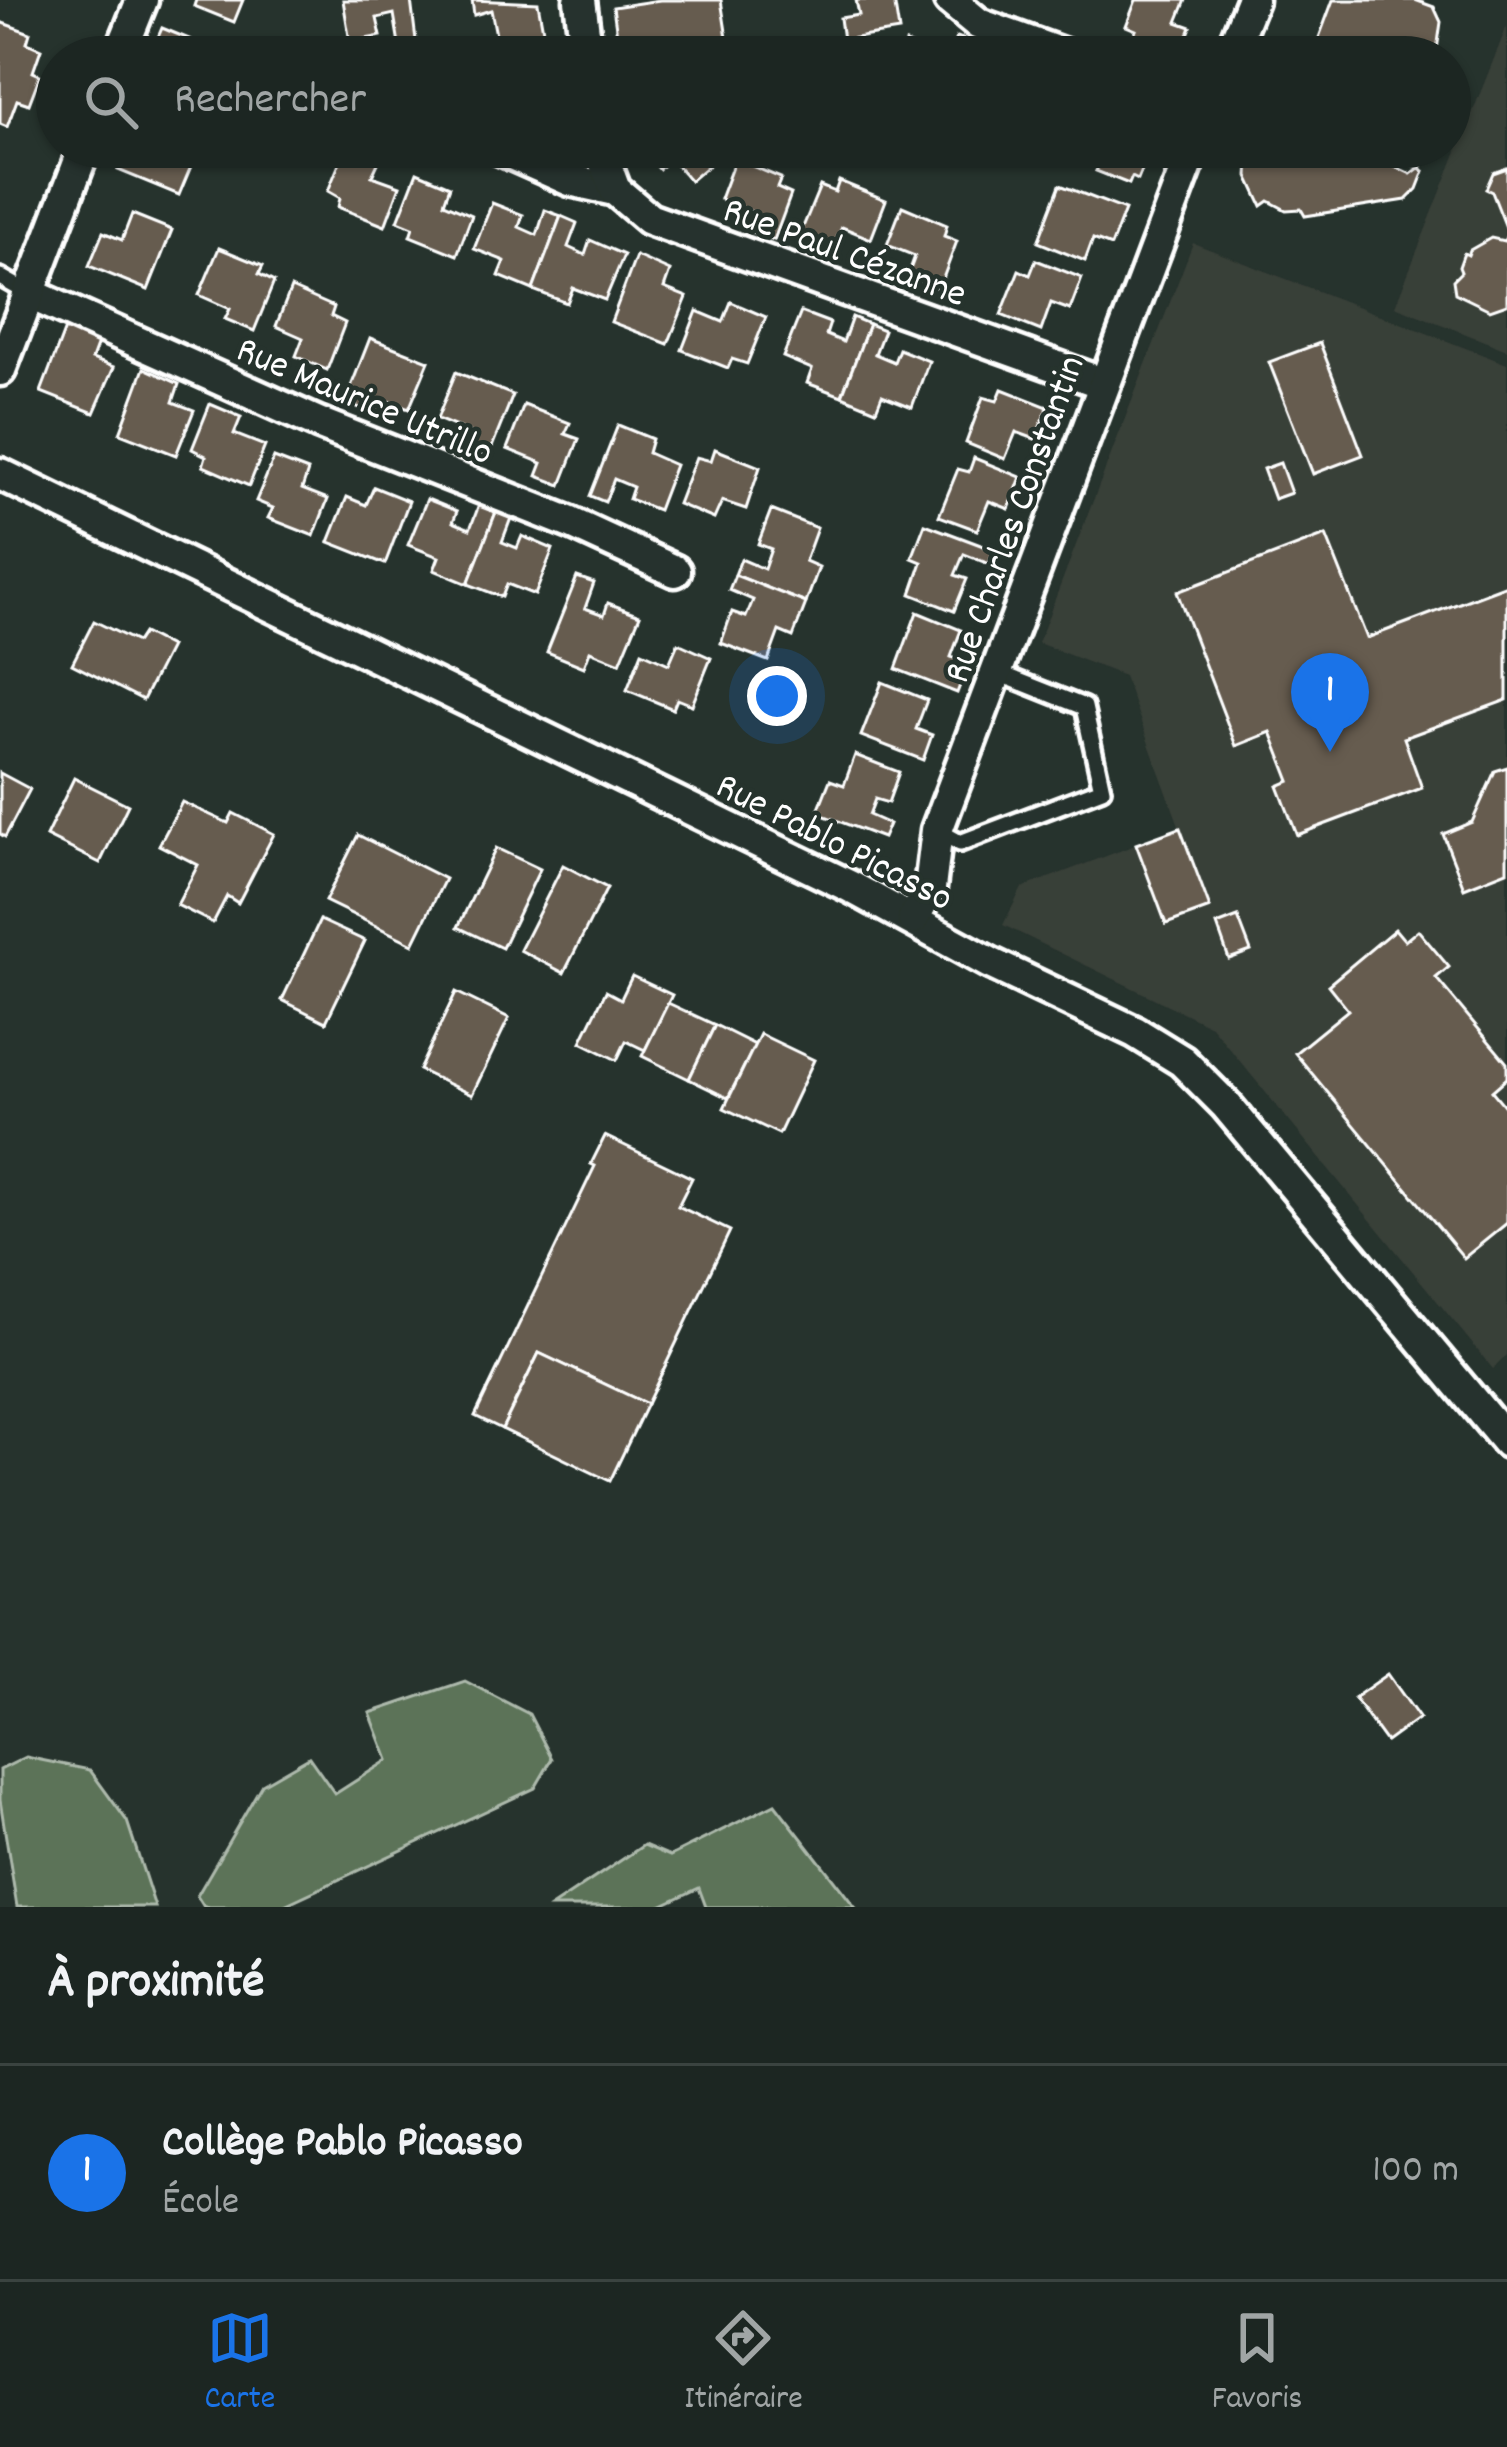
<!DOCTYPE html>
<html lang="fr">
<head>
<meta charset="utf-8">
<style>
  :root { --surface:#1c2622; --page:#29322f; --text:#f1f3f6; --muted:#a0a5a5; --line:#3a4340; --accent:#1a73e8 }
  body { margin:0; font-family:Dekko,sans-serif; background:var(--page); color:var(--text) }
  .you { position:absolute; left:777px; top:696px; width:42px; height:42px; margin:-30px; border:9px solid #fff; border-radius:50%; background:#1a73e8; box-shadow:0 0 0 18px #1a73e833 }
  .badge { display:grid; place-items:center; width:78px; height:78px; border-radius:50%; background:var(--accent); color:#fff; font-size:39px; font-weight:700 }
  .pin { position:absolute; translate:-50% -99px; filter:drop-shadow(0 3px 6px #0008) }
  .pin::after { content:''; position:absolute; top:63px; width:42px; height:36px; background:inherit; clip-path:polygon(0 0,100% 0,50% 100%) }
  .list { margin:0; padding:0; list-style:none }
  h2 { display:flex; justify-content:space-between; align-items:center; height:156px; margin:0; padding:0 48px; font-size:51px }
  h2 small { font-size:39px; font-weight:400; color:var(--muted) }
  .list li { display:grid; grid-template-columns:78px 1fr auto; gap:36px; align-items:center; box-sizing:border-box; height:216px; padding:0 48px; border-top:3px solid var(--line) }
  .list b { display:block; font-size:45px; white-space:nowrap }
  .list p { margin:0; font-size:39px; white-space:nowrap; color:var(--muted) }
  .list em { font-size:39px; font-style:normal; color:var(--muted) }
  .icon { flex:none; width:66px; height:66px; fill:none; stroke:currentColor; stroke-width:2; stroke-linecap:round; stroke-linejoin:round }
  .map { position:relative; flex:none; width:1507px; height:1907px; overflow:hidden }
  .search { position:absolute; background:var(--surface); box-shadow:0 3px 9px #0004; left:36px; right:36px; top:36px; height:132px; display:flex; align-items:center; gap:30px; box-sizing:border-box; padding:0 42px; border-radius:66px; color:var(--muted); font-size:45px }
  .sheet { height:372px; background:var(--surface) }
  nav { display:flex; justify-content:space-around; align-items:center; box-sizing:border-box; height:168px; border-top:3px solid var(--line); background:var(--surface); font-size:33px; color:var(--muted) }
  nav a { display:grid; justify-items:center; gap:6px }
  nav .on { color:var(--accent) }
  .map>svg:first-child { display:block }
  .built { fill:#393f38 }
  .green { fill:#5b7358; stroke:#adb9ac; stroke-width:3 }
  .building { fill:#665c50; stroke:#fff; stroke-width:3 }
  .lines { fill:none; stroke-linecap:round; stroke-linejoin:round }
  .service-casing { stroke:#fff; stroke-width:24 }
  .minor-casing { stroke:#fff; stroke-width:39 }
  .service { stroke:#26332d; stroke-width:15 }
  .minor { stroke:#26332d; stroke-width:30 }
  .labels { text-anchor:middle; stroke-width:9; stroke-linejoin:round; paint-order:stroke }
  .street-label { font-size:39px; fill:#fff; stroke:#26332d }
</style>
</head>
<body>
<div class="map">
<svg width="1507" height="1907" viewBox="0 0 1507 1907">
  <rect width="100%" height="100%" fill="#26332d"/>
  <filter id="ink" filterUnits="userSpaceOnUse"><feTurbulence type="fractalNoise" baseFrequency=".00833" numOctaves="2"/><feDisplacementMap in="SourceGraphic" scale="24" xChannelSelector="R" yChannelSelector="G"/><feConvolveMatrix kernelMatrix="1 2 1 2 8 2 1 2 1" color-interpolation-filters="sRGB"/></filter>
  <g filter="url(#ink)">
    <!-- built -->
    <g class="built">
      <polygon points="1507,26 1507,350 1395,306"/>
      <polygon points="1193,243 1507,364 1507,1355 1493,1369 1211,1026 1003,925 1022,888 1180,828 1124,676 1038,643"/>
    </g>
    <!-- green -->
    <g class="green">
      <polygon points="465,1681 529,1714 552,1759 535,1788 280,1907 204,1907 197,1896 262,1784 309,1757 335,1794 388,1760 370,1713"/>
      <polygon points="26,1757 90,1770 127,1821 155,1907 17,1907 0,1800 0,1770"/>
      <polygon points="775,1804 855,1907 706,1907 699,1888 658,1907 551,1907 644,1845 670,1856"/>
    </g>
    <!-- building -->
    <g class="building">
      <polygon points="196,0 243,0 234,22 194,6"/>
      <polygon points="343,0 411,0 416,40 399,44 394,14 377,18 381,36 350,42"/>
      <polygon points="472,0 538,3 544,36 498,45 491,10 474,15"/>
      <polygon points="660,0 721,0 730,57 620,57 613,7"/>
      <polygon points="856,0 894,0 899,31 843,40 840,18 859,15"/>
      <polygon points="1136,0 1186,0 1177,22 1191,27 1179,57 1166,57 1131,43 1136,30 1126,26"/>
      <polygon points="1333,0 1415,0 1434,7 1441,22 1436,57 1318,57 1321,50 1317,43"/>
      <polygon points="0,22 30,33 27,43 41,49 33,72 40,75 29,104 17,100 7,127 0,124"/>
      <polygon points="162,28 233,57 181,57 182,53 156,42"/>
      <polygon points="957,37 1002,54 1000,57 950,57"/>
      <polygon points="906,43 941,57 901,57"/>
      <polygon points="128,147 146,152 149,147 199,147 179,195 118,170"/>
      <polygon points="346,147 380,159 372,176 400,186 385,226 338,207 340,198 328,191"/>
      <polygon points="641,147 718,147 723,153 690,181 671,158 659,169"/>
      <polygon points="1099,147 1148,147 1151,148 1138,180 1132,177 1129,184 1096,171 1099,165 1093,163"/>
      <polygon points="1250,147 1255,147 1262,156 1280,159 1285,147 1401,147 1396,167 1411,174 1419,168 1424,171 1417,189 1406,200 1305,216 1301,209 1286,210 1269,201 1262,206 1248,176"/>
      <polygon points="1411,150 1426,157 1420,168 1405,163"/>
      <polygon points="735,159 781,178 777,188 791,194 774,240 745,229 752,212 720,199"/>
      <polygon points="1507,168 1507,230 1492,192 1486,189 1493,173"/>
      <polygon points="417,172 450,186 444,203 472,215 457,255 410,236 413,227 398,221"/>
      <polygon points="839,181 886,200 871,239 842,227 834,245 801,232 820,186 835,192"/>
      <polygon points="1060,185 1125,210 1111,246 1093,239 1085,261 1038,242"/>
      <polygon points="492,203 523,215 519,227 537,235 545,210 561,216 533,290 499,276 505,261 474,249"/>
      <polygon points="902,206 947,225 944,236 957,241 939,289 908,275 915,256 887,245"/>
      <polygon points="132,214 172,230 148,290 89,266 103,232 122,240"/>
      <polygon points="561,216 577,223 568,247 585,255 590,240 624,255 605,300 573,288 567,303 533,290"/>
      <polygon points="1507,235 1507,304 1490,310 1455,293 1453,280 1461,272 1459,267 1464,253 1468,255 1470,250 1491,238 1504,241"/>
      <polygon points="219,248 263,266 259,274 274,282 254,331 225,319 230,309 199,295"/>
      <polygon points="636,256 670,271 664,288 687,297 668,344 611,322"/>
      <polygon points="1036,260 1082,278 1070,310 1051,303 1041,331 1001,315 1019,270 1030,275"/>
      <polygon points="291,288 334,307 331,316 345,323 327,370 296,356 303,338 276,326"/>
      <polygon points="731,302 766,317 747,364 732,359 728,368 682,350 697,311 723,322"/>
      <polygon points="801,312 830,323 826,335 843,342 852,317 869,324 842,396 807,383 812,369 783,357"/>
      <polygon points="869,324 884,330 875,354 894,362 899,349 929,361 912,407 882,395 876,410 842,396"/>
      <polygon points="66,326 99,340 92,359 114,367 94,413 41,392"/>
      <polygon points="370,338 429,361 409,409 388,401 382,417 345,402"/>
      <polygon points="1320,343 1363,455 1313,474 1269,362"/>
      <polygon points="144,368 179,384 173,402 194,410 176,455 120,433"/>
      <polygon points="456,372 513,395 488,457 463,448 469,432 437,419"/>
      <polygon points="1002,389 1048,407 1035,439 1016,432 1005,459 966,443 983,397 997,401"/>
      <polygon points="210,404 241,417 234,434 265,446 249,486 203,466 206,456 192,449"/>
      <polygon points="524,405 570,423 565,434 579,439 561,485 537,476 542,463 507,449"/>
      <polygon points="618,425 652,439 648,453 675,465 658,510 629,499 633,487 614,479 605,502 590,496"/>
      <polygon points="715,449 760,467 746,509 722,501 714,519 678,504 696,457 711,461"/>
      <polygon points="274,458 308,471 302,489 328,499 314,536 268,518 273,508 256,501"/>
      <polygon points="974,458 1021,477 1009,509 989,501 977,530 939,516 958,469 969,472"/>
      <polygon points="1280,463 1291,493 1274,499 1263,469"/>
      <polygon points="374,487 409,501 385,564 329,542 347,497 366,505"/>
      <polygon points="427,499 457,511 453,522 470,529 479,505 496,512 468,584 434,570 439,557 408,545"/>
      <polygon points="771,510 817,528 805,561 819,567 806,603 735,575 741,559 764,569 771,549 758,544"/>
      <polygon points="496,512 511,518 502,542 517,548 522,536 553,549 535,595 507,584 502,597 468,584"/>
      <polygon points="925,524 994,550 989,564 964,554 955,575 967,579 954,611 911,594 922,562 912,558"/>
      <polygon points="1326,535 1367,638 1507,585 1507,700 1404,738 1422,788 1297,835 1278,786 1290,781 1271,732 1236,746 1177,592"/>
      <polygon points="735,575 806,603 793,637 779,631 768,661 721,643 732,612 746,617 753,600 729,590"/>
      <polygon points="577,577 594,583 585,608 604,615 608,603 640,615 620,663 590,651 584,667 547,652"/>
      <polygon points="917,612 961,630 951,657 968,664 957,693 896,669"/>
      <polygon points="94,621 137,642 143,633 170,647 143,700 72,664"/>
      <polygon points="678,643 711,658 692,705 677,699 673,709 627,690 642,652 669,664"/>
      <polygon points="882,682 927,700 916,729 932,735 923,760 861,736"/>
      <polygon points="855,755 899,772 888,803 875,799 869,815 889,824 883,838 817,813 830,780 844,785"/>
      <polygon points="1507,767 1507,871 1464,888 1443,834 1472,822 1495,771"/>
      <polygon points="0,773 30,789 5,837 0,834"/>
      <polygon points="74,778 128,805 100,863 46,836"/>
      <polygon points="182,802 228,823 233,813 274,834 238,903 227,896 213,923 177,905 198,865 159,845"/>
      <polygon points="1180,828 1210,908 1166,924 1136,844"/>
      <polygon points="358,835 445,879 413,944 325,901"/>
      <polygon points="496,848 540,869 502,948 458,927"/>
      <polygon points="563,865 607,888 564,973 520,950"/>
      <polygon points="1238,917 1251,951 1229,959 1217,925"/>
      <polygon points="320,920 365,941 326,1022 282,1000"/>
      <polygon points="1395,929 1405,941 1418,930 1449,967 1436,978 1507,1063 1507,1078 1492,1091 1507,1109 1507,1223 1464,1258 1295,1053 1348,1010 1328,985"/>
      <polygon points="632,976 672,995 645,1050 626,1041 617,1060 581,1042 606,991 621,999"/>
      <polygon points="456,992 509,1018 472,1095 419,1070"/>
      <polygon points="668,1003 715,1025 689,1079 642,1056"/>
      <polygon points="715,1025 755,1045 728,1098 689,1079"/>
      <polygon points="760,1034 814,1060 779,1134 724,1108"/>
      <polygon points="605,1136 692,1178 678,1206 730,1231 647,1404 539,1353 502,1429 475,1416 595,1166 591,1164"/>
      <polygon points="539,1353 647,1404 610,1481 502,1429"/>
      <polygon points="1388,1674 1419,1718 1386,1742 1354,1698"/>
    </g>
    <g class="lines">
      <!-- service casing -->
      <g class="service-casing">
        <g id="service">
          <polyline points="0,277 28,293"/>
          <polyline points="937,830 960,843 1102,789 1084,707 996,672"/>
        </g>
      </g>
      <!-- minor casing -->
      <g class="minor-casing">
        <g id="minor">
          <polyline points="580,0 587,57"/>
          <polyline points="950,0 979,24 1070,57"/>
          <polyline points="119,57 142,0"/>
          <polyline points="1229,57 1252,0"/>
          <polyline points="496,147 570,180 615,190"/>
          <polyline points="599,147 615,190 649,219 1102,383"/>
          <polyline points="28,293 318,423 571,523 675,571"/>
          <polyline points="0,370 85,147"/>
          <polyline points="0,474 851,887 990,963 1135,1032 1182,1061 1226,1105 1507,1442"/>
          <polyline points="913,919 930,888 937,830 1194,147"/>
        </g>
      </g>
      <!-- service -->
      <use href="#service" class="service"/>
      <!-- minor -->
      <use href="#minor" class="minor"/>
    </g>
  </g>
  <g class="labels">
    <!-- street labels -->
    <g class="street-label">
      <text transform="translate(846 249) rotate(20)" y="14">Rue Paul Cézanne</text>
      <text transform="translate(366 398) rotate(23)" y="14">Rue Maurice Utrillo</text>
      <text transform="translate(1011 518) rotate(-70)" y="14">Rue Charles Constantin</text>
      <text transform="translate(836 839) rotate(27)" y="14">Rue Pablo Picasso</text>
    </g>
  </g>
</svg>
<div class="you"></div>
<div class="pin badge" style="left:1330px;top:752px">1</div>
<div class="search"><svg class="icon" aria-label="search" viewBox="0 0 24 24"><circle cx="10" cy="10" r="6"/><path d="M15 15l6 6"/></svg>Rechercher</div>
</div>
<section class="sheet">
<h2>À proximité<small></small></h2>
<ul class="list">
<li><span class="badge">1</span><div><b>Collège Pablo Picasso</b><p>École</p></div><em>100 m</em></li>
</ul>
</section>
<nav>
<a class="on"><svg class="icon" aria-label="map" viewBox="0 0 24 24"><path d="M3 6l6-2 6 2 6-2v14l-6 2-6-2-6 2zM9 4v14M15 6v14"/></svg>Carte</a>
<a><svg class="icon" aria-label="directions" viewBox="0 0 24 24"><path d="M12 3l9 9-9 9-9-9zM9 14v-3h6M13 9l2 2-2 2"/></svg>Itinéraire</a>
<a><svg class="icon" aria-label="saved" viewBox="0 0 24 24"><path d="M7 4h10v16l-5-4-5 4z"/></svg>Favoris</a>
</nav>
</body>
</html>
